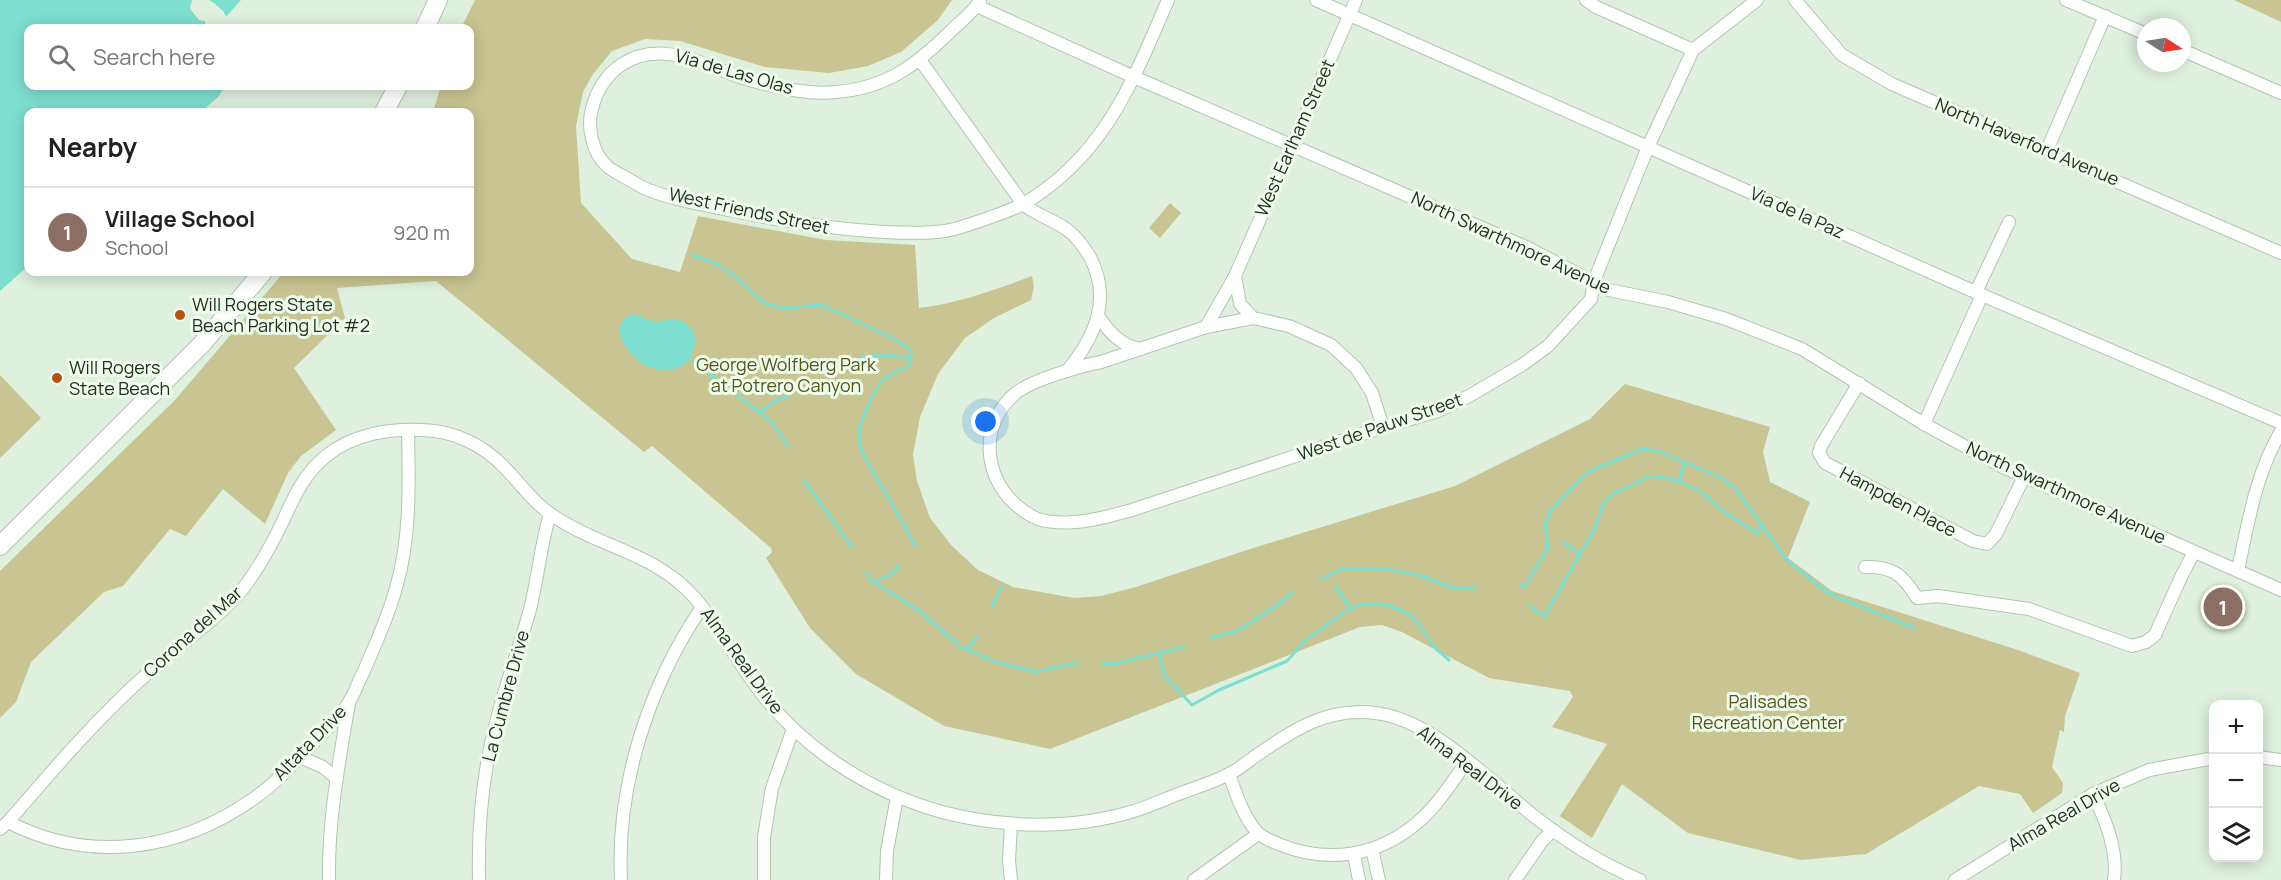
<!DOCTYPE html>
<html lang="en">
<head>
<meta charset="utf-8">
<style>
  :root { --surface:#fff; --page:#f6f6f6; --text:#222; --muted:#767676; --line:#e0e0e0; --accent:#b45214 }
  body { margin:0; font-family:Manrope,sans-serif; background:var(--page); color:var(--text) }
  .controls { position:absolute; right:18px; bottom:18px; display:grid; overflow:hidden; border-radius:12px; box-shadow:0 3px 15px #0003 }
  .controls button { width:54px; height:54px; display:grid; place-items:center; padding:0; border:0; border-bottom:2px solid var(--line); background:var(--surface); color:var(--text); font:30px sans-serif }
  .compass { position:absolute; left:2137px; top:18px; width:54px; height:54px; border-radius:50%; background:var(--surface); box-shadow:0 3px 15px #0003; rotate:102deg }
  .you { position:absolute; left:986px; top:422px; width:21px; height:21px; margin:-15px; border:4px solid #fff; border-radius:50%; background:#1a73e8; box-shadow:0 0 0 9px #1a73e833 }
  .badge { display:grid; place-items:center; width:39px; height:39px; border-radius:50%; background:var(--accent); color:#fff; font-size:20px; font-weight:700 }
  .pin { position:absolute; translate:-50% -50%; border:3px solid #fff; box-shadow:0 2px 6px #0006 }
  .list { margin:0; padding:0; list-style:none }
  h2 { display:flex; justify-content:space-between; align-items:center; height:78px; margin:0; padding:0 24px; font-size:26px }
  h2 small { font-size:20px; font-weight:400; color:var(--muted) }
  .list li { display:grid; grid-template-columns:39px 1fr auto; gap:18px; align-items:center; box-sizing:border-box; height:90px; padding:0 24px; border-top:2px solid var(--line) }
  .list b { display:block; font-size:22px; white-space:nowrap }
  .list p { margin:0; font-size:20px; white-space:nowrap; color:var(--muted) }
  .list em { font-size:20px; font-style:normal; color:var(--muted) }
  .icon { flex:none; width:33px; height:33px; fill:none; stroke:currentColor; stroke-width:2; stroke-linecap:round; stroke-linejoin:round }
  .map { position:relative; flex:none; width:2281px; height:880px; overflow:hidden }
  .search { position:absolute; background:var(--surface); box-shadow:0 3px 15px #0003; left:24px; top:24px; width:450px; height:66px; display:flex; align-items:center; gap:15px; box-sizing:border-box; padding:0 21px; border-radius:12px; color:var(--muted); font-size:22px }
  .panel { position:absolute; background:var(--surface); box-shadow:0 3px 15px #0003; left:24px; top:108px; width:450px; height:168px; border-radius:12px }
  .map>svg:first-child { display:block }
  .green { fill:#c8c592 }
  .water { fill:#7ddfcf }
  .pier { fill:#dff0de }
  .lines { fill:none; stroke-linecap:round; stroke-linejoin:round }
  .stream { stroke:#7ddfcf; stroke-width:3 }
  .minor-casing { stroke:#b4c4b3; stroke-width:14 }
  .highway-casing { stroke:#b4c4b3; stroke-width:20 }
  .minor { stroke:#fff; stroke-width:12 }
  .highway { stroke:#fff; stroke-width:18 }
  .poi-dot { fill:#b45214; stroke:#edfdeb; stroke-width:2 }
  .labels { text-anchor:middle; stroke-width:6; stroke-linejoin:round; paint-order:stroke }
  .street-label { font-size:18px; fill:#262c26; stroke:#edfdeb }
  .poi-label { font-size:18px; fill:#262c26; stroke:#edfdeb; text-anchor:start }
  .park-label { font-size:18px; fill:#57531b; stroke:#edfdeb }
</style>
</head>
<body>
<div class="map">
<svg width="2281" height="880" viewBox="0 0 2281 880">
  <rect width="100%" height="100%" fill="#dff0de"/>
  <!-- green -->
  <g class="green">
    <path d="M475,0H952L938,20L901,52L868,66L829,73L765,67L680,41L645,39L612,51L593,74L583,92L576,126L581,203L632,259L680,272L698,216L826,240L915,245L919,308C959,303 994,290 1032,276L1034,286L1031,300L994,318L965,338L938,374L920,417L913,455L917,481L930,518L952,546L978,570L1013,587L1074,598L1101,596L1136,587L1247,550L1455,486L1590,419L1625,384L1770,427L1763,452L1770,482L1810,502L1788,558L1832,591L2018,650L2080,673L2065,716L2064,732L2060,730L2052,767L2063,783L2062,793L2033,813L2020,794L1979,786L1866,854L1801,860L1688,833L1622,784L1592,838L1560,816L1607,744L1552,727L1573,697L1570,691L1489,678L1402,632L1382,625L1360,627L1050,749L944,726L856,674L810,628L766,558L772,552L771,548L652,446L644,452L436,281L337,288L345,318L294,368L336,430L301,456L288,473L265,524L223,489L186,536L170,529L123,586L104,592L31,662L16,702L0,718V571L175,400L284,272H470V112H433L441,86H470V28H461Z"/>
    <polygon points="2234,0 2281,0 2281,22"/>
    <polygon points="1170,203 1181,213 1160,238 1149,228"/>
    <polygon points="0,375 41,418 0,458"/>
  </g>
  <!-- water -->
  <g class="water">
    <polygon points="0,0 241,0 224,19 230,28 28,28 28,86 225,86 219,96 201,112 28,112 28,266 0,291"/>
    <path d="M633,314C641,315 647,321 655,321C664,322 672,317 682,321C709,334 690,374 664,370C658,369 651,368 646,366C629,356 604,324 633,314Z"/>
  </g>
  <!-- pier -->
  <polygon class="pier" points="192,0 209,0 214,3 223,11 233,28 206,28 205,21 199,20 191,10 190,7"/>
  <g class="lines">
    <!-- stream -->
    <g class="stream">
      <polyline points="270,86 272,88"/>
      <path d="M692,255L715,263L732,274L763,302L773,306L782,308L822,305L886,335L906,346L911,352L910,364C903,371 892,372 885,378C874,388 857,425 859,440C859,444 862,449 863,454L916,546"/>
      <polyline points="688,357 772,422 789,447"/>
      <polyline points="861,357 887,355 912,358"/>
      <polyline points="759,412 777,400 788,396"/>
      <polyline points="804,480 852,547"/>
      <polyline points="1679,481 1684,463"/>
      <polyline points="1563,542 1580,554"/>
      <polyline points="867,573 871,580 921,612 961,647 993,661 1036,672 1078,662"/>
      <polyline points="1321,579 1341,569 1387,569 1423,576 1453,588 1476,588"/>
      <polyline points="874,582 893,573 899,565"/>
      <polyline points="1335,586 1351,608"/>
      <polyline points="1521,586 1525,586 1548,548 1545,525 1550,511 1588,472 1642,449 1659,451 1723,479 1736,489 1787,560 1828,593 1914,628"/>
      <polyline points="992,606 1002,586"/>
      <polyline points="1529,606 1545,616"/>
      <polyline points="1544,617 1595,528 1604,502 1613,494 1648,477 1654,476 1679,481 1701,492 1722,510 1758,534 1761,524"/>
      <polyline points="1211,638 1239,630 1276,606 1292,593"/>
      <polyline points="967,649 977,637"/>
      <polyline points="1159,654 1164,675 1192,705 1219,690 1287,661 1305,641 1344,612 1362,604 1385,604 1407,613 1415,619 1436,649 1449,660"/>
      <polyline points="1103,663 1114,664 1184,647"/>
    </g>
    <!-- minor casing -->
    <g class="minor-casing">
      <g id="minor">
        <polyline points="1316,0 1982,295 2281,423"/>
        <path d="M1356,0L1235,276L1206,327L1101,362C1080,366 1032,380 1016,393C980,422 982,474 1015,504C1022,510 1030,516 1038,519C1068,528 1103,518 1132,510L1383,427L1438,411L1469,396L1522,365L1548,346L1591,299L1594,281L1648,147L1693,50L1757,0"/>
        <polyline points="1586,0 1596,7 1693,50"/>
        <polyline points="1795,0 1842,55 1892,84 2281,253"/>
        <polyline points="2066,0 2146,34"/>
        <path d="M980,1C972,13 960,22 951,31C916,65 887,88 836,92C809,95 780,88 753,81C710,70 664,36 621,65C607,74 596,91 592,109C587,126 592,152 606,165C609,169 616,172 621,175C628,179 635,183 642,187C665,198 703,205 729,210C781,221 832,229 885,232C904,233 925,234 945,231C959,229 1013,210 1025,203C1105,155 1133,81 1168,0"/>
        <polyline points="977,6 1134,77 1526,247 1609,290 1668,302 1726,319 1802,349 1924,424 2003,467 2281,590"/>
        <polyline points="2182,50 2281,93"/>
        <path d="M920,60L1023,204C1037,216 1056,220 1070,232C1078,238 1085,249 1090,257C1112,299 1095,337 1067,371"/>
        <polyline points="2047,150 2105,16"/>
        <polyline points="1235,276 1240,304 1253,318"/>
        <polyline points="1976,292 2009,222"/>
        <path d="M1099,317C1109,332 1121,346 1141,349"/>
        <polyline points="1206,327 1253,318 1289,326 1331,345 1356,368 1372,393 1383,427"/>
        <polyline points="1859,383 1821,446 1819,453 1825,463 1833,467 1973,541 1987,544 1996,534 2024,477"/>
        <polyline points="1924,424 1982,295"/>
        <path d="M1865,567C1893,566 1903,575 1917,598L1938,596L2029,609L2132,646L2146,642L2155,635L2181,577L2194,552"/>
        <path d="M2238,570C2248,523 2256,473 2281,431"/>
        <polyline points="300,757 323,767 336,778"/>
        <polyline points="2258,757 2281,760"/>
        <path d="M1229,774C1236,794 1243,816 1257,832C1263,838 1273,842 1281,845C1329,864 1379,856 1418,822C1438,805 1452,782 1467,761"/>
        <path d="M2093,794C2106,821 2118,850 2114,880"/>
        <path d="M8,822C90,864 179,851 253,799C275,784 295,762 313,743C325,730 340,717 349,702C355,693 358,682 363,673C375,645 388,618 396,588C411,537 409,483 408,430"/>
        <polyline points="1011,824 1009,860 1011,880"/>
        <path d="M0,829L8,822C53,770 97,718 148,673C175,648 207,627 233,600C254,578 269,550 282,523C294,497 303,475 326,456C353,434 390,428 423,430C454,431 483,445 504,467C521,484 534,504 555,517C601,548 656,553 695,598C717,624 733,654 753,682C798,746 867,791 942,812C1004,828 1072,830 1134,811C1150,806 1165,799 1181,793C1197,787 1214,782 1229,774C1238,770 1246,763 1254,757C1292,731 1326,707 1375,713C1432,719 1491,782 1535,817C1567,842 1602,864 1640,880"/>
        <polyline points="1372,849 1379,880"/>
        <polyline points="1354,855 1359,880"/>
        <path d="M329,880C328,820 339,762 349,703"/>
        <path d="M479,880C478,834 481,789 491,744C500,699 517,656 529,613C538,580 540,547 550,514"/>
        <path d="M621,880C616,786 649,685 702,607"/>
        <polyline points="764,880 764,837 772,788 793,729"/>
        <polyline points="886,880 887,851 897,797"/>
        <polyline points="1194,880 1258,834"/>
        <polyline points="1515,880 1542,841 1553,830"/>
        <polyline points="1955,880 2093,794 2149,770 2214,758"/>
      </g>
    </g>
    <!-- highway casing -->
    <g class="highway-casing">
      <g id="highway">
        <polyline points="425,28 438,0"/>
        <polyline points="384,112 398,86"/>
        <polyline points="0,546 202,344 263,272"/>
      </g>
    </g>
    <!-- minor -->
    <use href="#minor" class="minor"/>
    <!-- highway -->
    <use href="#highway" class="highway"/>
  </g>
  <!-- markers -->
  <g class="poi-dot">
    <circle cx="180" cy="315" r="6"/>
    <circle cx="57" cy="378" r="6"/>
  </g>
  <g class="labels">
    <!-- street labels -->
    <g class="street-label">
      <text transform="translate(734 72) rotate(16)" y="6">Via de Las Olas</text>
      <text transform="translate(1295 138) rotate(-66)" y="6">West Earlham Street</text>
      <text transform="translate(2027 142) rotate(23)" y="6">North Haverford Avenue</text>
      <text transform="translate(749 211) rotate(12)" y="6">West Friends Street</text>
      <text transform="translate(1797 213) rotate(24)" y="6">Via de la Paz</text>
      <text transform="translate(1511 243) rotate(25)" y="6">North Swarthmore Avenue</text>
      <text transform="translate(1380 427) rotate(-19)" y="6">West de Pauw Street</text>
      <text transform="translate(2066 493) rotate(25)" y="6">North Swarthmore Avenue</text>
      <text transform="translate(1898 502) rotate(28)" y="6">Hampden Place</text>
      <text transform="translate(193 632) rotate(-42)" y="6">Corona del Mar</text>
      <text transform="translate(742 661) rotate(54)" y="6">Alma Real Drive</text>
      <text transform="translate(506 696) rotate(-75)" y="6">La Cumbre Drive</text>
      <text transform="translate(310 743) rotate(-46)" y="6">Altata Drive</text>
      <text transform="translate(1470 768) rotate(37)" y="6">Alma Real Drive</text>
      <text transform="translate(2064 815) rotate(-30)" y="6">Alma Real Drive</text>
    </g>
    <!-- poi labels -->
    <g class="poi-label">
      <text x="192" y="311">Will Rogers State<tspan x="192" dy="21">Beach Parking Lot #2</tspan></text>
      <text x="69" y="374">Will Rogers<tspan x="69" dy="21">State Beach</tspan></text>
    </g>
    <!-- park labels -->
    <g class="park-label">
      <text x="786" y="371">George Wolfberg Park<tspan x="786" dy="21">at Potrero Canyon</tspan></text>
      <text x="1768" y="708">Palisades<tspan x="1768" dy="21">Recreation Center</tspan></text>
    </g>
  </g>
</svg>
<div class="controls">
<button>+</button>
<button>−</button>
<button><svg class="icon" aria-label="layers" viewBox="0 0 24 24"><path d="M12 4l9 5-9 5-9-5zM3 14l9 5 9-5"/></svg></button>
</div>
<svg class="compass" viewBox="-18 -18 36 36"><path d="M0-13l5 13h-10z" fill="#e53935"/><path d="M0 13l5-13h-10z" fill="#767676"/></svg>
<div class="you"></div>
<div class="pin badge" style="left:2223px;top:607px;background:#8d6e63">1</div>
<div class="search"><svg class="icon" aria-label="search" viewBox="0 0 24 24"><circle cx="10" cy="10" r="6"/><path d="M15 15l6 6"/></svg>Search here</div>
<section class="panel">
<h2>Nearby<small></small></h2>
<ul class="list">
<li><span class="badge" style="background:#8d6e63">1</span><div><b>Village School</b><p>School</p></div><em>920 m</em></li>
</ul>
</section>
</div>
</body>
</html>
